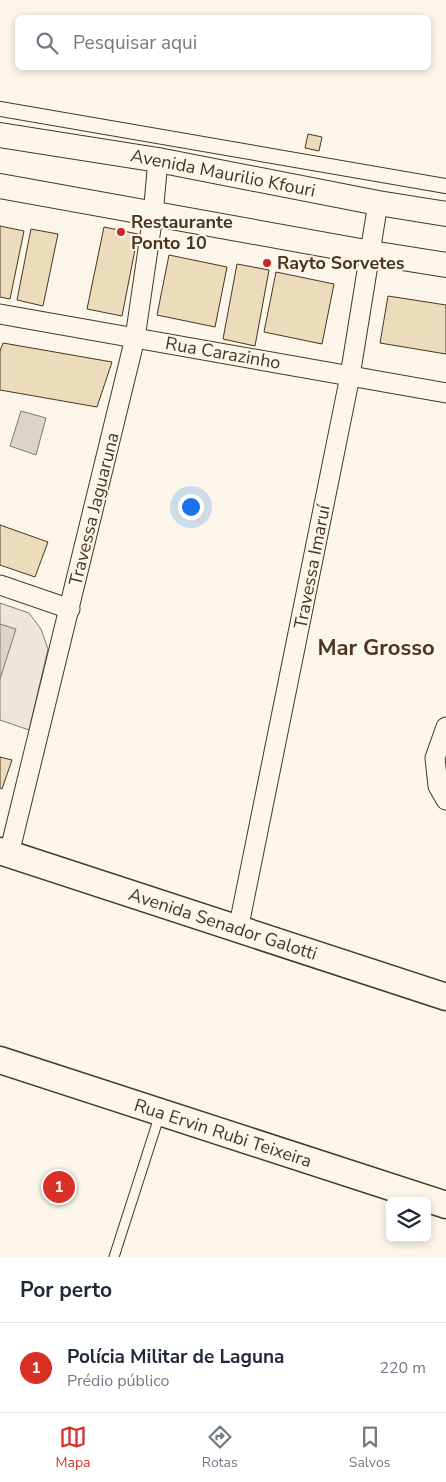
<!DOCTYPE html>
<html lang="pt">
<head>
<meta charset="utf-8">
<style>
  :root { --surface:#fff; --page:#f2f2f3; --text:#1f2937; --muted:#747a83; --line:#e0e1e3; --accent:#d93025 }
  body { margin:0; font-family:"Nunito Sans",sans-serif; background:var(--page); color:var(--text) }
  .controls { position:absolute; right:15px; bottom:15px; display:grid; overflow:hidden; border-radius:8px; box-shadow:0 2px 8px #0003 }
  .controls button { width:45px; height:45px; display:grid; place-items:center; padding:0; border:0; border-bottom:1px solid var(--line); background:var(--surface); color:var(--text); font:25px sans-serif }
  .you { position:absolute; left:190px; top:506px; width:18px; height:18px; margin:-12px; border:4px solid #fff; border-radius:50%; background:#1a73e8; box-shadow:0 0 0 8px #1a73e833 }
  .badge { display:grid; place-items:center; width:32px; height:32px; border-radius:50%; background:var(--accent); color:#fff; font-size:16px; font-weight:700 }
  .pin { position:absolute; translate:-50% -50%; border:2px solid #fff; box-shadow:0 1px 5px #0006 }
  .list { margin:0; padding:0; list-style:none }
  h2 { display:flex; justify-content:space-between; align-items:center; height:65px; margin:0; padding:0 20px; font-size:21px }
  h2 small { font-size:16px; font-weight:400; color:var(--muted) }
  .list li { display:grid; grid-template-columns:32px 1fr auto; gap:15px; align-items:center; box-sizing:border-box; height:90px; padding:0 20px; border-top:1px solid var(--line) }
  .list b { display:block; font-size:19px; white-space:nowrap }
  .list p { margin:0; font-size:16px; white-space:nowrap; color:var(--muted) }
  .list em { font-size:16px; font-style:normal; color:var(--muted) }
  .icon { flex:none; width:28px; height:28px; fill:none; stroke:currentColor; stroke-width:2; stroke-linecap:round; stroke-linejoin:round }
  .map { position:relative; flex:none; width:446px; height:1257px; overflow:hidden }
  .search { position:absolute; background:var(--surface); box-shadow:0 2px 8px #0003; left:15px; right:15px; top:15px; height:55px; display:flex; align-items:center; gap:12px; box-sizing:border-box; padding:0 18px; border-radius:8px; color:var(--muted); font-size:19px }
  .sheet { height:155px; background:var(--surface) }
  nav { display:flex; justify-content:space-around; align-items:center; box-sizing:border-box; height:70px; border-top:1px solid var(--line); background:var(--surface); font-size:14px; color:var(--muted) }
  nav a { display:grid; justify-items:center; gap:2px }
  nav .on { color:var(--accent) }
  .map>svg:first-child { display:block }
  .green { fill:#ede6d9; stroke:#887966 }
  .water { fill:#dcd4c6; stroke:#887966 }
  .building { fill:#ecdcbc; stroke:#4a3520 }
  .lines { fill:none; stroke-linecap:round; stroke-linejoin:round }
  .service-casing { stroke:#4a3520; stroke-width:11 }
  .pedestrian-casing { stroke:#4a3520; stroke-width:16 }
  .minor-casing { stroke:#4a3520; stroke-width:21 }
  .tertiary-casing { stroke:#4a3520; stroke-width:26 }
  .secondary-casing { stroke:#4a3520; stroke-width:29 }
  .service { stroke:#fbf6e9; stroke-width:9 }
  .pedestrian { stroke:#fbf6e9; stroke-width:14 }
  .minor { stroke:#fbf6e9; stroke-width:19 }
  .tertiary { stroke:#fbf6e9; stroke-width:24 }
  .secondary { stroke:#fbf6e9; stroke-width:26 }
  .poi-dot { fill:#c62828; stroke:#fbf6e9; stroke-width:2 }
  .labels { text-anchor:middle; stroke-width:4; stroke-linejoin:round; paint-order:stroke }
  .street-label { font-size:18px; fill:#4a3520; stroke:#fbf6e9 }
  .poi-label { font-size:18px; font-weight:bold; fill:#4a3520; stroke:#fbf6e9; text-anchor:start }
  .district-label { font-size:22px; font-weight:bold; fill:#4a3520; stroke:#fbf6e9 }
</style>
</head>
<body>
<div class="map">
<svg width="446" height="1257" viewBox="0 0 446 1257">
  <rect width="100%" height="100%" fill="#fbf6e9"/>
  <!-- green -->
  <polygon class="green" points="0,603 29,613 41,629 48,649 29,730 0,720"/>
  <!-- water -->
  <g class="water">
    <polygon points="21,411 46,418 36,455 10,446"/>
    <polygon points="0,624 16,629 0,679"/>
  </g>
  <!-- building -->
  <g class="building">
    <polygon points="308,134 322,137 319,151 305,148"/>
    <polygon points="0,226 24,231 10,299 0,297"/>
    <polygon points="104,227 138,234 122,316 87,309"/>
    <polygon points="31,229 58,234 43,306 17,300"/>
    <polygon points="169,255 227,267 215,327 157,315"/>
    <polygon points="237,264 269,270 255,346 223,339"/>
    <polygon points="276,272 334,284 322,344 264,332"/>
    <polygon points="388,296 446,305 446,354 380,343"/>
    <polygon points="3,343 112,362 97,407 0,390 0,351"/>
    <polygon points="0,525 48,542 35,577 0,565"/>
    <polygon points="0,757 12,760 2,789 0,788"/>
  </g>
  <g class="lines">
    <!-- service casing -->
    <g class="service-casing">
      <polyline id="service" points="114,1257 160,1114"/>
    </g>
    <!-- pedestrian casing -->
    <g class="pedestrian-casing">
      <polyline id="pedestrian" points="0,109 446,186"/>
    </g>
    <!-- minor casing -->
    <g class="minor-casing">
      <g id="minor">
        <polyline points="0,314 446,393"/>
        <polyline points="0,585 70,609"/>
        <polyline points="446,727 435,758 438,786 446,800"/>
        <polyline points="9,854 135,338 153,215 158,160"/>
        <polyline points="238,930 350,376 378,203"/>
      </g>
    </g>
    <!-- tertiary casing -->
    <g class="tertiary-casing">
      <g id="tertiary">
        <polyline points="0,135 158,160 378,203 446,214"/>
        <polyline points="0,186 371,253 446,265"/>
      </g>
    </g>
    <!-- secondary casing -->
    <g class="secondary-casing">
      <g id="secondary">
        <polyline points="0,851 446,997"/>
        <polyline points="0,1060 446,1205"/>
      </g>
    </g>
    <!-- service -->
    <use href="#service" class="service"/>
    <!-- pedestrian -->
    <use href="#pedestrian" class="pedestrian"/>
    <!-- minor -->
    <use href="#minor" class="minor"/>
    <!-- tertiary -->
    <use href="#tertiary" class="tertiary"/>
    <!-- secondary -->
    <use href="#secondary" class="secondary"/>
  </g>
  <!-- markers -->
  <g class="poi-dot">
    <circle cx="121" cy="232" r="5"/>
    <circle cx="267" cy="263" r="5"/>
  </g>
  <g class="labels">
    <!-- street labels -->
    <g class="street-label">
      <text transform="translate(223 173) rotate(11)" y="6">Avenida Maurilio Kfouri</text>
      <text transform="translate(223 353) rotate(10)" y="6">Rua Carazinho</text>
      <text transform="translate(94 509) rotate(-76)" y="6">Travessa Jaguaruna</text>
      <text transform="translate(312 567) rotate(-79)" y="6">Travessa Imaruí</text>
      <text transform="translate(223 924) rotate(18)" y="6">Avenida Senador Galotti</text>
      <text transform="translate(223 1133) rotate(18)" y="6">Rua Ervin Rubi Teixeira</text>
    </g>
    <!-- poi labels -->
    <g class="poi-label">
      <text x="131" y="228">Restaurante<tspan x="131" dy="21">Ponto 10</tspan></text>
      <text x="277" y="269">Rayto Sorvetes</text>
    </g>
    <!-- district labels -->
    <g class="district-label">
      <text x="376" y="655">Mar Grosso</text>
    </g>
  </g>
</svg>
<div class="controls">
<button><svg class="icon" aria-label="layers" viewBox="0 0 24 24"><path d="M12 4l9 5-9 5-9-5zM3 14l9 5 9-5"/></svg></button>
</div>
<div class="you"></div>
<div class="pin badge" style="left:59px;top:1187px">1</div>
<div class="search"><svg class="icon" aria-label="search" viewBox="0 0 24 24"><circle cx="10" cy="10" r="6"/><path d="M15 15l6 6"/></svg>Pesquisar aqui</div>
</div>
<section class="sheet">
<h2>Por perto<small></small></h2>
<ul class="list">
<li><span class="badge">1</span><div><b>Polícia Militar de Laguna</b><p>Prédio público</p></div><em>220 m</em></li>
</ul>
</section>
<nav>
<a class="on"><svg class="icon" aria-label="map" viewBox="0 0 24 24"><path d="M3 6l6-2 6 2 6-2v14l-6 2-6-2-6 2zM9 4v14M15 6v14"/></svg>Mapa</a>
<a><svg class="icon" aria-label="directions" viewBox="0 0 24 24"><path d="M12 3l9 9-9 9-9-9zM9 14v-3h6M13 9l2 2-2 2"/></svg>Rotas</a>
<a><svg class="icon" aria-label="saved" viewBox="0 0 24 24"><path d="M7 4h10v16l-5-4-5 4z"/></svg>Salvos</a>
</nav>
</body>
</html>
